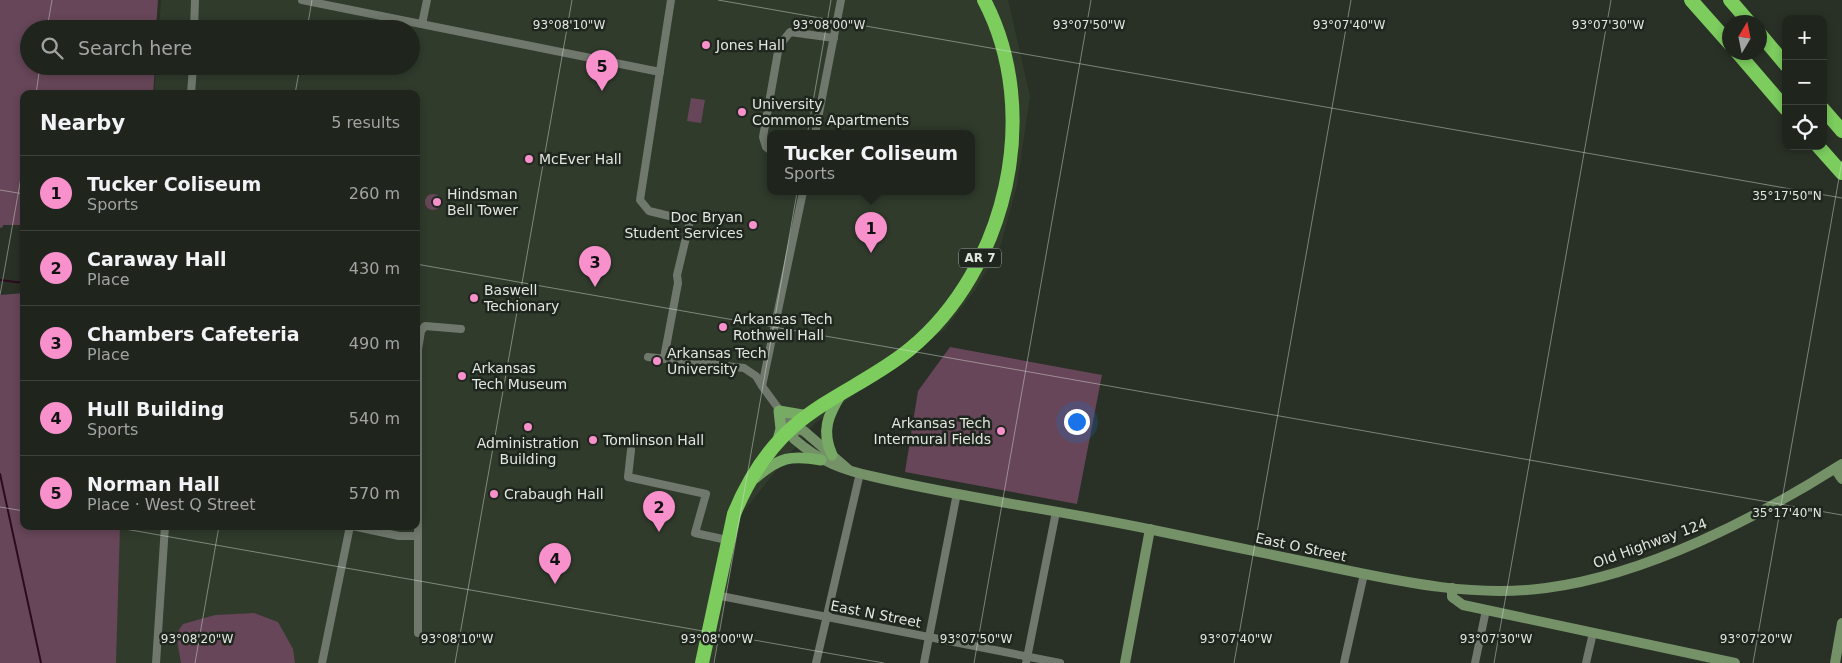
<!DOCTYPE html>
<html lang="en">
<head>
<meta charset="utf-8">
<style>
  :root { --surface:#1f241c; --page:#272c25; --text:#f1f3f6; --muted:#a1a4a3; --line:#3c413b; --accent:#f890cc }
  body { margin:0; font-family:"DejaVu Sans",sans-serif; background:var(--page); color:var(--text) }
  .controls { position:absolute; right:15px; top:15px; display:grid; overflow:hidden; border-radius:10px; box-shadow:0 2px 8px #0003 }
  .controls button { width:45px; height:45px; display:grid; place-items:center; padding:0; border:0; border-bottom:1px solid var(--line); background:var(--surface); color:var(--text); font:25px sans-serif }
  .compass { position:absolute; left:1722px; top:15px; width:45px; height:45px; border-radius:50%; background:var(--surface); box-shadow:0 2px 8px #0003; rotate:10deg }
  .you { position:absolute; left:1076px; top:421px; width:18px; height:18px; margin:-12px; border:4px solid #fff; border-radius:50%; background:#1a73e8; box-shadow:0 0 0 8px #1a73e833 }
  .badge { display:grid; place-items:center; width:32px; height:32px; border-radius:50%; background:var(--accent); color:#111; font-size:16px; font-weight:700 }
  .pin { position:absolute; translate:-50% -41px; filter:drop-shadow(0 1px 2px #0008) }
  .pin::after { content:''; position:absolute; top:26px; width:18px; height:15px; background:inherit; clip-path:polygon(0 0,100% 0,50% 100%) }
  .popup { position:absolute; left:767px; top:130px; width:208px; height:65px; box-sizing:border-box; display:grid; place-content:center; border-radius:10px; background:var(--surface); filter:drop-shadow(0 1px 4px #0005); font-size:16px; white-space:nowrap; color:var(--muted) }
  .popup b { font-size:19px; color:var(--text) }
  .popup::after { content:''; position:absolute; left:50%; top:100%; margin-left:-10px; border:10px solid transparent; border-top-color:var(--surface) }
  .list { margin:0; padding:0; list-style:none }
  h2 { display:flex; justify-content:space-between; align-items:center; height:65px; margin:0; padding:0 20px; font-size:21px }
  h2 small { font-size:16px; font-weight:400; color:var(--muted) }
  .list li { display:grid; grid-template-columns:32px 1fr auto; gap:15px; align-items:center; box-sizing:border-box; height:75px; padding:0 20px; border-top:1px solid var(--line) }
  .list b { display:block; font-size:19px; white-space:nowrap }
  .list p { margin:0; font-size:16px; white-space:nowrap; color:var(--muted) }
  .list em { font-size:16px; font-style:normal; color:var(--muted) }
  .icon { flex:none; width:28px; height:28px; fill:none; stroke:currentColor; stroke-width:2; stroke-linecap:round; stroke-linejoin:round }
  .map { position:relative; flex:none; width:1842px; height:663px; overflow:hidden }
  .search { position:absolute; background:var(--surface); box-shadow:0 2px 8px #0003; left:20px; top:20px; width:400px; height:55px; display:flex; align-items:center; gap:12px; box-sizing:border-box; padding:0 18px; border-radius:28px; color:var(--muted); font-size:19px }
  .panel { position:absolute; background:var(--surface); box-shadow:0 2px 8px #0003; left:20px; top:90px; width:400px; height:440px; border-radius:10px }
  .map>svg:first-child { display:block }
  .built { fill:#303b2c; fill-rule:evenodd }
  .green { fill:#664658 }
  .lines { fill:none; stroke-linecap:round; stroke-linejoin:round }
  .stream { stroke:#2c0b1f; stroke-width:2 }
  .street { stroke:#70786d; stroke-width:8 }
  .secondary { stroke:#749168; stroke-width:10 }
  .primary { stroke:#77aa64; stroke-width:11 }
  .highway { stroke:#7ccc5e; stroke-width:14 }
  .ticks { fill:none; stroke:#e1e6e0; stroke-width:1; stroke-opacity:0.45 }
  .poi-dot { fill:#f890cc; stroke:#1f261d; stroke-width:2 }
  .labels { text-anchor:middle; stroke-width:5; stroke-linejoin:round; paint-order:stroke }
  .shield { fill:#1f261d; stroke:#a7aca6; stroke-width:1 }
  .shield-label { font-size:12px; font-weight:bold; fill:#e1e6e0 }
  .poi-label { font-size:14px; fill:#e1e6e0; stroke:#1f261d; text-anchor:start }
  .street-label { font-size:14px; fill:#e1e6e0; stroke:#1f261d }
  .ticks-label { font-size:12px; text-anchor:middle; fill:#e1e6e0; stroke:#1f261d; stroke-width:5; stroke-linejoin:round; paint-order:stroke }
</style>
</head>
<body>
<div class="map">
<svg width="1842" height="663" viewBox="0 0 1842 663">
  <rect width="100%" height="100%" fill="#293026"/>
  <!-- built -->
  <path class="built" d="M161,0H1008L1030,96L1017,185L1001,244L976,289L945,329L814,424L742,513L713,663H87L101,526H416V94H154L156,66H411V29H159ZM771,134H971V192H771Z"/>
  <!-- green -->
  <g class="green">
    <polygon points="0,0 158,0 156,29 29,29 29,66 155,66 153,94 24,94 24,225 3,225 3,227 0,228"/>
    <polygon points="691,98 705,100 701,123 687,121"/>
    <circle cx="433" cy="202" r="8"/>
    <polygon points="24,293 24,526 120,526 116,663 0,663 0,295"/>
    <polygon points="950,347 1102,375 1077,504 905,472 918,391"/>
    <polygon points="254,613 278,622 293,649 295,663 181,663 176,634 183,624 215,615"/>
  </g>
  <g class="lines">
    <!-- stream -->
    <g class="stream">
      <polyline points="0,280 24,283"/>
      <polyline points="0,474 41,663"/>
    </g>
    <!-- street -->
    <g class="street">
      <polyline points="302,0 660,72"/>
      <polyline points="422,24 427,0"/>
      <polyline points="194,29 195,0"/>
      <polyline points="191,94 193,66"/>
      <polyline points="815,134 841,0"/>
      <polyline points="771,151 766,147 763,137 779,46 790,32 834,38"/>
      <polyline points="648,357 744,368 756,376 762,386"/>
      <polyline points="664,358 678,283 677,275 690,221 649,211 640,200 671,0"/>
      <polyline points="792,427 762,386 803,192"/>
      <polyline points="631,450 628,477 706,494 695,533 727,540"/>
      <polyline points="352,526 399,536 418,536"/>
      <polyline points="716,595 1060,663"/>
      <polyline points="418,633 418,349 421,331 425,326 461,329"/>
      <polyline points="156,663 165,526"/>
      <polyline points="322,663 350,526"/>
      <polyline points="816,663 860,473"/>
      <polyline points="924,663 957,493"/>
      <polyline points="1026,663 1056,512"/>
      <polyline points="1344,663 1364,574"/>
      <polyline points="1475,663 1486,610"/>
      <polyline points="1586,663 1593,633"/>
    </g>
    <!-- secondary -->
    <g class="secondary">
      <polyline points="1835,469 1842,479"/>
      <path d="M849,470L804,431L792,427L794,439C821,462 842,470 875,477C969,499 1064,511 1158,531C1214,543 1270,554 1326,566C1398,581 1472,598 1546,588C1646,575 1757,518 1842,464"/>
      <polyline points="1452,588 1452,597 1463,605 1735,663"/>
      <polyline points="1125,663 1150,529"/>
      <polyline points="1835,663 1842,623"/>
    </g>
    <!-- primary -->
    <g class="primary">
      <polyline points="777,444 781,429 779,411 808,416"/>
      <path d="M832,455C821,431 828,415 841,394"/>
      <path d="M755,478C780,457 790,455 821,460"/>
    </g>
    <!-- highway -->
    <g class="highway">
      <polyline points="1691,0 1730,44"/>
      <polyline points="1730,0 1749,22"/>
      <polyline points="1760,34 1786,65"/>
      <polyline points="1737,52 1786,109"/>
      <polyline points="1823,109 1842,131"/>
      <polyline points="1818,146 1842,173"/>
      <path d="M702,663L734,514C747,482 767,450 793,427C828,396 874,379 910,349C1007,269 1043,112 984,0"/>
    </g>
  </g>
  <!-- ticks -->
  <path class="ticks" d="M718,0L1842,198M47,29L52,0M307,29L312,0M36,94L40,66M295,94L300,66M0,190L24,194M416,264L1842,515M0,295L24,161M0,507L24,511M108,526L884,663M195,663L219,526M455,663L572,0M714,663L831,0M974,663L1091,0M1234,663L1351,0M1494,663L1611,0M1753,663L1842,161"/>
  <!-- markers -->
  <g class="poi-dot">
    <circle cx="706" cy="45" r="5"/>
    <circle cx="742" cy="112" r="5"/>
    <circle cx="529" cy="159" r="5"/>
    <circle cx="437" cy="202" r="5"/>
    <circle cx="753" cy="225" r="5"/>
    <circle cx="474" cy="298" r="5"/>
    <circle cx="723" cy="327" r="5"/>
    <circle cx="657" cy="361" r="5"/>
    <circle cx="462" cy="376" r="5"/>
    <circle cx="528" cy="427" r="5"/>
    <circle cx="1001" cy="431" r="5"/>
    <circle cx="593" cy="440" r="5"/>
    <circle cx="494" cy="494" r="5"/>
  </g>
  <g class="labels">
    <!-- shield labels -->
    <rect class="shield" x="959" y="248.5" width="42" height="19" rx="4"/>
    <g class="shield-label">
      <text x="980" y="262">AR 7</text>
    </g>
    <!-- poi labels -->
    <g class="poi-label">
      <text x="716" y="50">Jones Hall</text>
      <text x="752" y="109">University<tspan x="752" dy="16">Commons Apartments</tspan></text>
      <text x="539" y="164">McEver Hall</text>
      <text x="447" y="199">Hindsman<tspan x="447" dy="16">Bell Tower</tspan></text>
      <text x="743" y="222" text-anchor="end">Doc Bryan<tspan x="743" dy="16">Student Services</tspan></text>
      <text x="484" y="295">Baswell<tspan x="484" dy="16">Techionary</tspan></text>
      <text x="733" y="324">Arkansas Tech<tspan x="733" dy="16">Rothwell Hall</tspan></text>
      <text x="667" y="358">Arkansas Tech<tspan x="667" dy="16">University</tspan></text>
      <text x="472" y="373">Arkansas<tspan x="472" dy="16">Tech Museum</tspan></text>
      <text x="991" y="428" text-anchor="end">Arkansas Tech<tspan x="991" dy="16">Intermural Fields</tspan></text>
      <text x="603" y="445">Tomlinson Hall</text>
      <text x="528" y="448" text-anchor="middle">Administration<tspan x="528" dy="16">Building</tspan></text>
      <text x="504" y="499">Crabaugh Hall</text>
    </g>
    <!-- street labels -->
    <g class="street-label">
      <text transform="translate(1650 543) rotate(-20)" y="5">Old Highway 124</text>
      <text transform="translate(1301 547) rotate(12)" y="5">East O Street</text>
      <text transform="translate(876 614) rotate(11)" y="5">East N Street</text>
    </g>
  </g>
  <g class="ticks-label">
    <text x="569" y="29">93°08'10"W</text>
    <text x="829" y="29">93°08'00"W</text>
    <text x="1089" y="29">93°07'50"W</text>
    <text x="1349" y="29">93°07'40"W</text>
    <text x="1608" y="29">93°07'30"W</text>
    <text x="1787" y="200">35°17'50"N</text>
    <text x="1787" y="517">35°17'40"N</text>
    <text x="197" y="643">93°08'20"W</text>
    <text x="457" y="643">93°08'10"W</text>
    <text x="717" y="643">93°08'00"W</text>
    <text x="976" y="643">93°07'50"W</text>
    <text x="1236" y="643">93°07'40"W</text>
    <text x="1496" y="643">93°07'30"W</text>
    <text x="1756" y="643">93°07'20"W</text>
  </g>
</svg>
<div class="controls">
<button>+</button>
<button>−</button>
<button><svg class="icon" aria-label="locate" viewBox="0 0 24 24"><circle cx="12" cy="12" r="6"/><path d="M12 2v4M12 18v4M2 12h4M18 12h4"/></svg></button>
</div>
<svg class="compass" viewBox="-18 -18 36 36"><path d="M0-13l5 13h-10z" fill="#e53935"/><path d="M0 13l5-13h-10z" fill="#a1a4a3"/></svg>
<div class="you"></div>
<div class="pin badge" style="left:871px;top:253px">1</div>
<div class="popup"><b>Tucker Coliseum</b>Sports</div>
<div class="pin badge" style="left:659px;top:532px">2</div>
<div class="pin badge" style="left:595px;top:287px">3</div>
<div class="pin badge" style="left:555px;top:584px">4</div>
<div class="pin badge" style="left:602px;top:91px">5</div>
<div class="search"><svg class="icon" aria-label="search" viewBox="0 0 24 24"><circle cx="10" cy="10" r="6"/><path d="M15 15l6 6"/></svg>Search here</div>
<section class="panel">
<h2>Nearby<small>5 results</small></h2>
<ul class="list">
<li><span class="badge">1</span><div><b>Tucker Coliseum</b><p>Sports</p></div><em>260 m</em></li>
<li><span class="badge">2</span><div><b>Caraway Hall</b><p>Place</p></div><em>430 m</em></li>
<li><span class="badge">3</span><div><b>Chambers Cafeteria</b><p>Place</p></div><em>490 m</em></li>
<li><span class="badge">4</span><div><b>Hull Building</b><p>Sports</p></div><em>540 m</em></li>
<li><span class="badge">5</span><div><b>Norman Hall</b><p>Place · West Q Street</p></div><em>570 m</em></li>
</ul>
</section>
</div>
</body>
</html>
